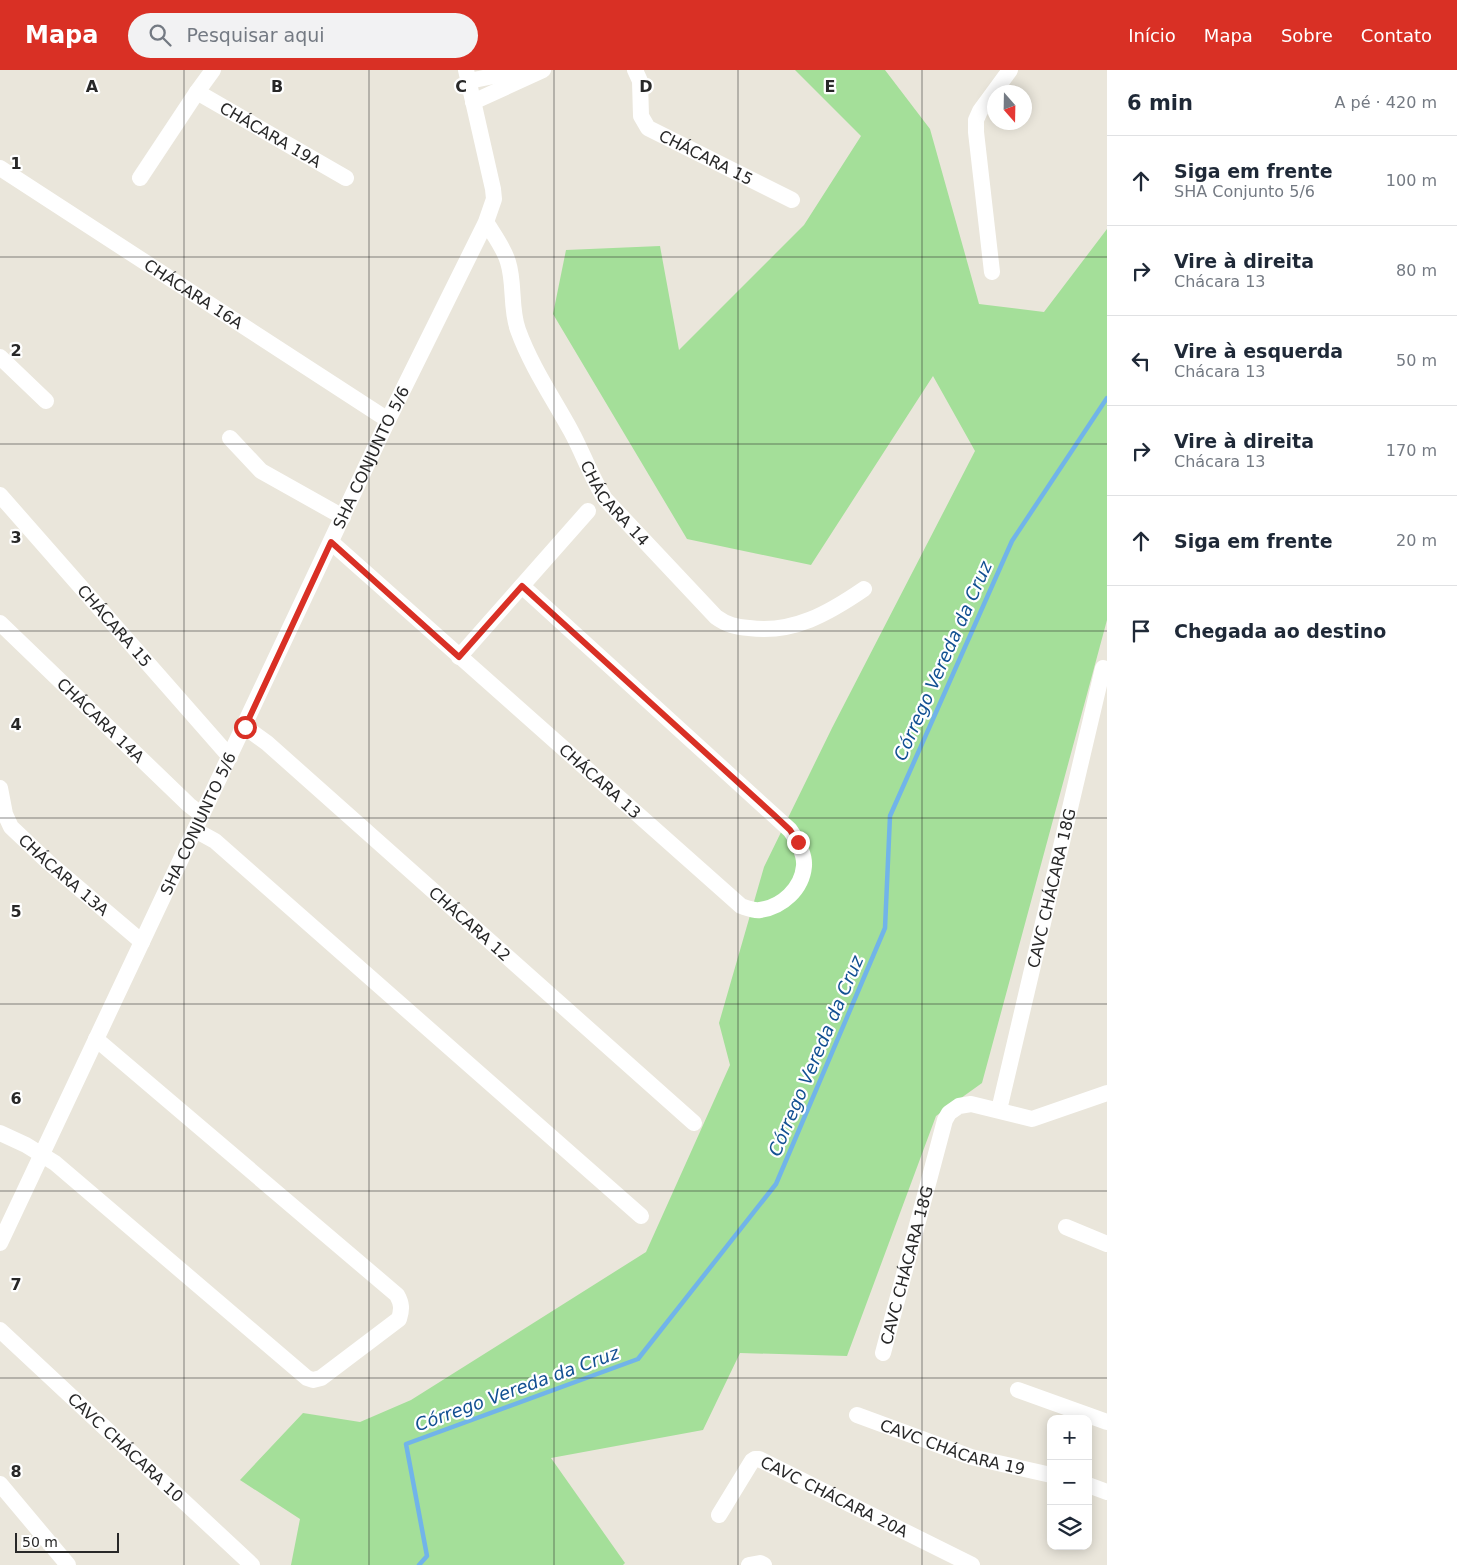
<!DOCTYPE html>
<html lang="pt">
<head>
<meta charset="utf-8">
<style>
  :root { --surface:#fff; --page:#f2f2f3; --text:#1f2937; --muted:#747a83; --line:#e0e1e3; --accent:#d93025 }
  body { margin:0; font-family:"DejaVu Sans",sans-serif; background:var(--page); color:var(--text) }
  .controls { position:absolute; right:15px; bottom:15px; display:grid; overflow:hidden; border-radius:10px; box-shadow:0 2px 12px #0003 }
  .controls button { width:45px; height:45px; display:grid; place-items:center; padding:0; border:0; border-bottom:1px solid var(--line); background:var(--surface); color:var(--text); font:25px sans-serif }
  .compass { position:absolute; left:987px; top:15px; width:45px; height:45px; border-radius:50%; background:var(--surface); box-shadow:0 2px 12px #0003; rotate:160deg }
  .scale { position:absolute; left:15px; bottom:12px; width:104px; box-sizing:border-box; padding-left:5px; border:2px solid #282828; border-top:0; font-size:14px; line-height:18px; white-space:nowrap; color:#282828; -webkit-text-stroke:4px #fff; paint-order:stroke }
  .stop { position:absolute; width:15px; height:15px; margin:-11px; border:4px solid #d93025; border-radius:50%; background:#fff }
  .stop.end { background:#d93025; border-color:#fff; box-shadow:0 1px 5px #0008 }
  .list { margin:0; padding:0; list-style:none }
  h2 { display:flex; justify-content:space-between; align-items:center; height:65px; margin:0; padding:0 20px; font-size:21px }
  h2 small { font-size:16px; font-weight:400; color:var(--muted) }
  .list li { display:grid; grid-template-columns:32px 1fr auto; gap:15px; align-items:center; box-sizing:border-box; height:90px; padding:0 20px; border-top:1px solid var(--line) }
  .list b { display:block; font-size:19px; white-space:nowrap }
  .list p { margin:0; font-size:16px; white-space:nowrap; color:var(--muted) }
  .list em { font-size:16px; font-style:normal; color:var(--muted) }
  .icon { flex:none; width:28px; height:28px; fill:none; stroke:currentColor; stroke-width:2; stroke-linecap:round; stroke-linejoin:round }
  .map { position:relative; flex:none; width:1107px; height:1495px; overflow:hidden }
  header { display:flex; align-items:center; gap:30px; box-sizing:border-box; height:70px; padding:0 25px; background:var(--accent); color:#fff }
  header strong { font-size:24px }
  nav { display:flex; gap:28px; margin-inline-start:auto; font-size:18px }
  .search { width:350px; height:45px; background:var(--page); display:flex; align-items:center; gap:12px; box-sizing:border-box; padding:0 18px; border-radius:28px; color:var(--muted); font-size:19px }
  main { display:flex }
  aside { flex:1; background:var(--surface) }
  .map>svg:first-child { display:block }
  .green { fill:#a4df99 }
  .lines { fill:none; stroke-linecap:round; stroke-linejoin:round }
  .stream { stroke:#71b4e9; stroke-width:4.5 }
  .minor { stroke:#fff; stroke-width:16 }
  .route { stroke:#d93025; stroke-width:6 }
  .grid { fill:none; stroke:#282828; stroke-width:1; stroke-opacity:0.55 }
  .labels { text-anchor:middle; stroke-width:4.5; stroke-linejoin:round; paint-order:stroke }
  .street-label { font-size:16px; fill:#282828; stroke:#fff }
  .water-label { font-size:18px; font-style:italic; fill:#125092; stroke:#fff }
  .grid-label { font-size:16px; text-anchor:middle; font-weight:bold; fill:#282828; stroke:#fff; stroke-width:4.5; stroke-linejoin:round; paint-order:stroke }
</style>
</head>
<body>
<header>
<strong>Mapa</strong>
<div class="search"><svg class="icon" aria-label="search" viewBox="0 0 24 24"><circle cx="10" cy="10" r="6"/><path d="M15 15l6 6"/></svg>Pesquisar aqui</div>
<nav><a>Início</a><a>Mapa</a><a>Sobre</a><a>Contato</a></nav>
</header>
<main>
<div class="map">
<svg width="1107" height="1495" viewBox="0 0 1107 1495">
  <rect width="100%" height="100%" fill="#eae6db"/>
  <!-- green -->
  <polygon class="green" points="795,0 885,0 930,59 979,234 1044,242 1107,159 1107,550 982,1013 936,1046 847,1286 740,1283 703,1360 551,1388 625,1493 623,1495 291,1495 300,1449 240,1410 303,1343 360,1352 411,1330 646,1182 730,995 719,953 764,797 832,658 975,381 933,306 811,495 687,469 553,244 566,180 660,176 679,280 804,155 861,66"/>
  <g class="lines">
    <!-- stream -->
    <polyline class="stream" points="419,1495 427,1486 406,1374 638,1289 776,1114 885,858 890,746 1012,471 1107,328"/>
    <!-- minor -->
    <g class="minor">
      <path id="s1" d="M635,0L640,11L641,46L648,58L792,130"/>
      <polyline points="469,11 523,0"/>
      <path id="s2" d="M197,22L346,108"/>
      <polyline points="473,32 543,0"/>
      <path id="s3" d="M0,98L388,350"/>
      <polyline points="140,108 197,22 213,0"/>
      <path id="s4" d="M486,152C494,165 504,178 508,192C515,214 510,238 518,260C531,296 553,328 571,361C583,383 591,407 605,429L716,547C727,555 736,557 749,558C793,564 829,543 864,519"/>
      <polyline points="992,202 976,62 976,50 980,41 1010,0"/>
      <polyline points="0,287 46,331"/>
      <polyline points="230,368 261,401 343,447"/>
      <path id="s5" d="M0,425L230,687"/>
      <path id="s6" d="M331,472L741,836C747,838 754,841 760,840C782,837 802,819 804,796C805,783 797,770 790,760L522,516"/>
      <path id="s7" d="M0,553L189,735L202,745"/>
      <polyline points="459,587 588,441"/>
      <path id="s8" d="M245,657L267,673L694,1053"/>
      <path id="s9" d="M0,718L5,744L11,757L48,792L142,872"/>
      <polyline points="195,760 215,771 641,1146"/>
      <path id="s10" d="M999,1040L1103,598"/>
      <path d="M0,1063L26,1075L55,1093L307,1308L313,1310L321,1308L399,1249C402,1239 402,1234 397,1225L96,969"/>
      <polyline points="1066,1157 1107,1174"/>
      <path id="s11" d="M0,1173L388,350L486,152L494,129L493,119L466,0"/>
      <path id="s12" d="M0,1260L252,1495"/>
      <path id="s13" d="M883,1283L945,1050L949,1043L959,1036L971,1034L1032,1049L1107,1023"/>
      <polyline points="1018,1320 1107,1352"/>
      <path id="s14" d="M857,1345L971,1387L1051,1405"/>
      <polyline points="0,1414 68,1495"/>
      <polyline points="1088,1415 1107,1422"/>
      <path id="s15" d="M719,1445L752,1391L755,1389H759L972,1495"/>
      <polyline points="749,1495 760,1493 764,1495"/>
    </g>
  </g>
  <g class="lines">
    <!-- route -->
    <polyline class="route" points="245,657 331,472 459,587 522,516 774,745 790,760 798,772"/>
  </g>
  <!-- grid -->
  <path class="grid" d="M184,0V1495M369,0V1495M554,0V1495M738,0V1495M922,0V1495M0,187H1107M0,374H1107M0,561H1107M0,748H1107M0,934H1107M0,1121H1107M0,1308H1107"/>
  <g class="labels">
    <!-- street labels -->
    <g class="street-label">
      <text dy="6" stroke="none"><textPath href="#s2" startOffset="85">CHÁCARA 19A</textPath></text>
      <text dy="6" stroke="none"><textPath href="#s1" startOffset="126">CHÁCARA 15</textPath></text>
      <text dy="6" stroke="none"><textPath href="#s3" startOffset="231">CHÁCARA 16A</textPath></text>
      <text dy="6" stroke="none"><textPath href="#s11" startOffset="869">SHA CONJUNTO 5/6</textPath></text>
      <text dy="6" stroke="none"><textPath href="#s4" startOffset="314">CHÁCARA 14</textPath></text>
      <text dy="6" stroke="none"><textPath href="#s5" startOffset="174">CHÁCARA 15</textPath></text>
      <text dy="6" stroke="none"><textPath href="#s7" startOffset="140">CHÁCARA 14A</textPath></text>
      <text dy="6" stroke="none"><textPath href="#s6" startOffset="360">CHÁCARA 13</textPath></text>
      <text dy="6" stroke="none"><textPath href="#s11" startOffset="464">SHA CONJUNTO 5/6</textPath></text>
      <text dy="6" stroke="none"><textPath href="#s9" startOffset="112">CHÁCARA 13A</textPath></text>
      <text dy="6" stroke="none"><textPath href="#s10" startOffset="228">CAVC CHÁCARA 18G</textPath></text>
      <text dy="6" stroke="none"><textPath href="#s8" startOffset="299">CHÁCARA 12</textPath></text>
      <text dy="6" stroke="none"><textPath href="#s13" startOffset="91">CAVC CHÁCARA 18G</textPath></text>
      <text dy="6" stroke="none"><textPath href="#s14" startOffset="101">CAVC CHÁCARA 19</textPath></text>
      <text dy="6" stroke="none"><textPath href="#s12" startOffset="172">CAVC CHÁCARA 10</textPath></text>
      <text dy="6" stroke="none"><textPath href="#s15" startOffset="155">CAVC CHÁCARA 20A</textPath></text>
    </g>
    <!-- water labels -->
    <g class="water-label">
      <text transform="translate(943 591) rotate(-66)" y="6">Córrego Vereda da Cruz</text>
      <text transform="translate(816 986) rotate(-67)" y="6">Córrego Vereda da Cruz</text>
      <text transform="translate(517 1319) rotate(-20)" y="6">Córrego Vereda da Cruz</text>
    </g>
  </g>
  <g class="grid-label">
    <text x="92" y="22">A</text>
    <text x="277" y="22">B</text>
    <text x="461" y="22">C</text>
    <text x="646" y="22">D</text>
    <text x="830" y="22">E</text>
    <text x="16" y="99">1</text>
    <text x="16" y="286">2</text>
    <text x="16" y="473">3</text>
    <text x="16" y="660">4</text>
    <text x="16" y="847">5</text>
    <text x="16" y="1034">6</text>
    <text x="16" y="1220">7</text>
    <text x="16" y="1407">8</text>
  </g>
</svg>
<div class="controls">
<button>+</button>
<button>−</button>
<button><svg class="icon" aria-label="layers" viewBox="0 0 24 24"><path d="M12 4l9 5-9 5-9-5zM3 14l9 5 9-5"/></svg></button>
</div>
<svg class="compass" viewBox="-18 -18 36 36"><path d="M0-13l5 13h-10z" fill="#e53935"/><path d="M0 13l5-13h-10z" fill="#747a83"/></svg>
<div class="scale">50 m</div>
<div class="stop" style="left:245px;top:657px"></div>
<div class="stop end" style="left:798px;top:772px"></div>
</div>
<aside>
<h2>6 min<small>A pé · 420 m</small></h2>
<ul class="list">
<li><svg class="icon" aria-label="ahead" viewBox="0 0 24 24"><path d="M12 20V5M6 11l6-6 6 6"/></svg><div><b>Siga em frente</b><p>SHA Conjunto 5/6</p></div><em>100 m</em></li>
<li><svg class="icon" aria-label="right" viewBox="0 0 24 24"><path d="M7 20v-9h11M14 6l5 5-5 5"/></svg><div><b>Vire à direita</b><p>Chácara 13</p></div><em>80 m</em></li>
<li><svg class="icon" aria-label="left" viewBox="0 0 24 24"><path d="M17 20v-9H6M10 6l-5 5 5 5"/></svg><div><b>Vire à esquerda</b><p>Chácara 13</p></div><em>50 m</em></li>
<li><svg class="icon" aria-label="right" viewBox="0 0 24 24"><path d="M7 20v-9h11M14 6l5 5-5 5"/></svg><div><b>Vire à direita</b><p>Chácara 13</p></div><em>170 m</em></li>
<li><svg class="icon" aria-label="ahead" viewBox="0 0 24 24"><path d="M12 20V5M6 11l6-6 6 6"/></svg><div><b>Siga em frente</b></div><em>20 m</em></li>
<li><svg class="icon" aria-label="arrive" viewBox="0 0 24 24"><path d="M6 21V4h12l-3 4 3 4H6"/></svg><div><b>Chegada ao destino</b></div></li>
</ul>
</aside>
</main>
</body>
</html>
